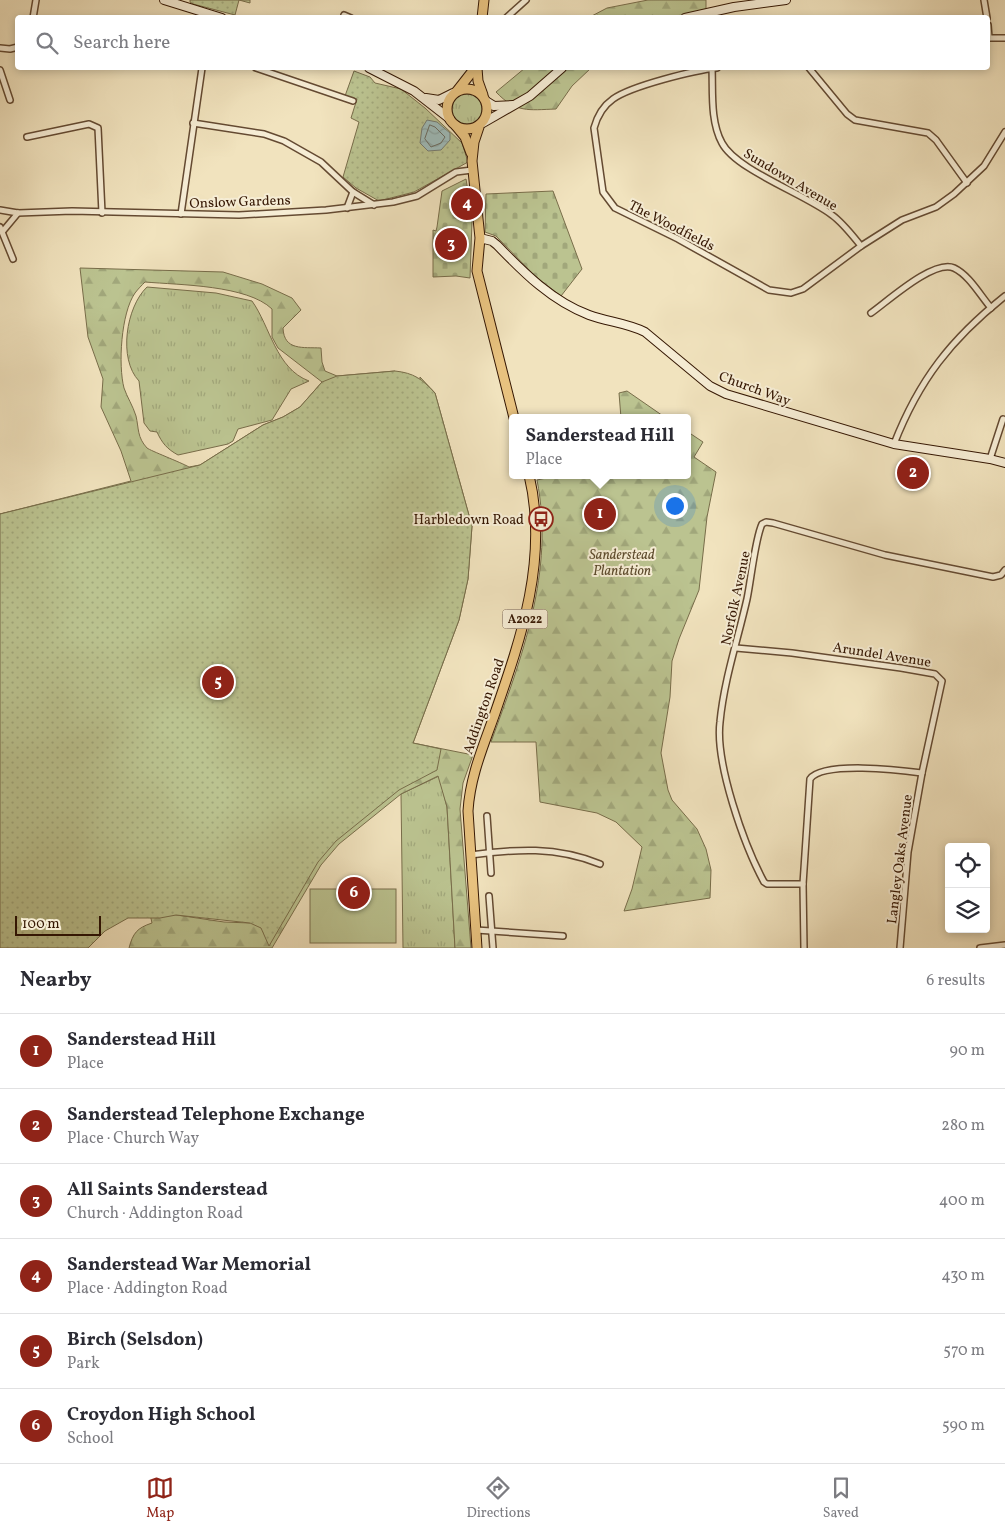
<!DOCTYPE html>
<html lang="en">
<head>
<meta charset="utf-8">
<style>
  :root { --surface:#fff; --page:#f2f2f3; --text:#2b2b33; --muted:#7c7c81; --line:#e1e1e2; --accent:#8f2418 }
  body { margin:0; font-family:Vollkorn,serif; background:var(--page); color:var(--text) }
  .controls { position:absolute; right:15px; bottom:15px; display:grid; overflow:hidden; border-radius:5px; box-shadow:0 2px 8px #0003 }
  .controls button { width:45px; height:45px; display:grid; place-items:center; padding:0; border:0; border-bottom:1px solid var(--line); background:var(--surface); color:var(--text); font:25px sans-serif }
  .scale { position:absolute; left:15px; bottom:12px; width:86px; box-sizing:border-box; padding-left:5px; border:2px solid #351703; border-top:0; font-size:14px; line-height:18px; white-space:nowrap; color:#351703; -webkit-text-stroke:4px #f6edd5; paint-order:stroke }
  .you { position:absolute; left:674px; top:505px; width:18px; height:18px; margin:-12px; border:4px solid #fff; border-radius:50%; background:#1a73e8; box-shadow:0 0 0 8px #1a73e833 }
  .badge { display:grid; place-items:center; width:32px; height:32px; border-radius:50%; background:var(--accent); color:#fff; font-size:16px; font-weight:700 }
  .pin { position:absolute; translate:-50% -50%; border:2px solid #fff; box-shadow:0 1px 5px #0006 }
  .popup { position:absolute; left:509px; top:414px; width:182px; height:65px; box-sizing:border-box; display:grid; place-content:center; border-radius:5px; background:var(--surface); filter:drop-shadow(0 1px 4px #0005); font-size:16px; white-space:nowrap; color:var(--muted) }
  .popup b { font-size:19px; color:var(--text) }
  .popup::after { content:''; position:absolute; left:50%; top:100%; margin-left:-10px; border:10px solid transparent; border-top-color:var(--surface) }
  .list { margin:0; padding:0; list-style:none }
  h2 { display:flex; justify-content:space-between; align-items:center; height:65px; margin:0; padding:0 20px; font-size:21px }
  h2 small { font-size:16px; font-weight:400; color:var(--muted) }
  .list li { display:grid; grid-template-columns:32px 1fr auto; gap:15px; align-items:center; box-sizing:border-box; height:75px; padding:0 20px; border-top:1px solid var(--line) }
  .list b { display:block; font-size:19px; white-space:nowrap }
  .list p { margin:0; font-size:16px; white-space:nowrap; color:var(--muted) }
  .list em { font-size:16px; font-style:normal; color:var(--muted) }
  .icon { flex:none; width:28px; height:28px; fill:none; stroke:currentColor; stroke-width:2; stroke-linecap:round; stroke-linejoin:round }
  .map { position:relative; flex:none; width:1005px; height:948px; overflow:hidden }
  .search { position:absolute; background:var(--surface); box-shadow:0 2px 8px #0003; left:15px; right:15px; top:15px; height:55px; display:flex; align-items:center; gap:12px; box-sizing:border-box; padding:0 18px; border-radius:5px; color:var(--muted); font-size:19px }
  .sheet { height:515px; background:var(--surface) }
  nav { display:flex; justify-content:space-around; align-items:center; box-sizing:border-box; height:70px; border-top:1px solid var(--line); background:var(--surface); font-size:14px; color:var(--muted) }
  nav a { display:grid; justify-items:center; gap:2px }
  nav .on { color:var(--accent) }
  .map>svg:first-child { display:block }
  .grass { fill:url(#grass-tufts); stroke:#786d4a }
  .forest { fill:url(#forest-firs); stroke:#786d4a; fill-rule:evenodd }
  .cemetery { fill:url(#cemetery-stones); stroke:#786d4a }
  .park { fill:url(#park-dots); stroke:#786d4a }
  .pitch { fill:#bbc390; stroke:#786d4a }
  .water { fill:url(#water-waves); stroke:#747a71 }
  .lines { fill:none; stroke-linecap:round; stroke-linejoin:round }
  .shore { stroke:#6a6a5f; stroke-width:1 }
  .street-casing { stroke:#644a32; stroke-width:8 }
  .secondary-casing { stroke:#351703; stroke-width:10 }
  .primary-casing { stroke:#351703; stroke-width:11 }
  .street { stroke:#f6edd5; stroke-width:5 }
  .secondary { stroke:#f6edd5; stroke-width:8 }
  .primary { stroke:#e8c27f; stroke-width:9 }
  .labels { text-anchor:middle; stroke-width:4; stroke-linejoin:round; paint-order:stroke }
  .shield { fill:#f6edd5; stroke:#6f5742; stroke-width:1 }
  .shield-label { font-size:12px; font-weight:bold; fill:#351703 }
  .street-label { font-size:14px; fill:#351703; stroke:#f6edd5 }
  .poi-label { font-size:14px; fill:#351703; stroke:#f6edd5; text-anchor:end }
  .park-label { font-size:14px; font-style:italic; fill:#5d4b2d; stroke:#f6edd5 }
</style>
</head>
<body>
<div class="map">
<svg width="1005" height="948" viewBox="0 0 1005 948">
  <defs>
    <pattern id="grass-tufts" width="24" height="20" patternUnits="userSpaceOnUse" patternTransform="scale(1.25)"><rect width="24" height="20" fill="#bbc390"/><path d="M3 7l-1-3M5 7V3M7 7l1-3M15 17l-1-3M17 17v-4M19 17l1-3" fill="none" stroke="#a1a77b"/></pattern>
    <pattern id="forest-firs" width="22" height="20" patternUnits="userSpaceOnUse" patternTransform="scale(1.25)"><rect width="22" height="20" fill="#bbc390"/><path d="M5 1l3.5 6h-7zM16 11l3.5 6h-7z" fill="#a1a77b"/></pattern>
    <pattern id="cemetery-stones" width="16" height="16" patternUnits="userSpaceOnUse" patternTransform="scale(1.25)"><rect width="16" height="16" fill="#bbc390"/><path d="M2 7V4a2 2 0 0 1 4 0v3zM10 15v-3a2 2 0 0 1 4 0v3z" fill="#a1a77b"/></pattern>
    <pattern id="park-dots" width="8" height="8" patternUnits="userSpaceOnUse" patternTransform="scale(1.25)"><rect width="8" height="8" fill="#bbc390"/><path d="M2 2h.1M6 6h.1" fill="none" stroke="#a1a77b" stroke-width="1.8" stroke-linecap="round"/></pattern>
    <pattern id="water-waves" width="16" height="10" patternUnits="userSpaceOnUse" patternTransform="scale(1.25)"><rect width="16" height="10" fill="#9ebcbb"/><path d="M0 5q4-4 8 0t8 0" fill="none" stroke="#89a19f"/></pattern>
  </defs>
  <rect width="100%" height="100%" fill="#f1e3be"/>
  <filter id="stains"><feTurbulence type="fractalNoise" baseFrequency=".004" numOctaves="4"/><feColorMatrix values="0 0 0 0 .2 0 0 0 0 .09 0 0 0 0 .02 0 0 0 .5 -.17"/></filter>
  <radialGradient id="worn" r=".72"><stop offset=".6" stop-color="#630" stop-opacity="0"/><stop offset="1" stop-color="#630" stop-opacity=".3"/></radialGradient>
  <!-- grass -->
  <g class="grass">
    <circle cx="467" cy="109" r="15"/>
    <path d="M147,287L216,293L252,301C270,326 276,369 309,381L291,389L272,420L238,429L233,441L228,444L178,455C167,449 162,443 157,432L150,431L144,423L139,381C118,359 126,307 147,287Z"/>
    <polygon points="439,776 447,807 455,948 403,948 401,794"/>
  </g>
  <!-- forest -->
  <g class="forest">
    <polygon points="648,0 706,0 706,17 588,18 607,8"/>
    <path d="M525,68H591L572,86L556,109C528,110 516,113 496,92Z"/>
    <path d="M80,268L223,272L262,284L292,298L301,310L283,328C284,351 303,347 321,348L322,362L325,371L337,376L395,371L394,378L304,448L0,514L131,481L121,451L101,407L103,379L88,337ZM145,282C180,285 247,285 272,309V337L278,348L322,382L300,407L283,417L263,425L200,465L189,467C180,462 151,451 147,448C137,437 139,429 136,416C133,406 127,397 124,388C118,365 121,313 135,293C138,289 142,285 145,282Z"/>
    <path d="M420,377L435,393L472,526L468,579L459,620L413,743L473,755L463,783L460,809L471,948H455L447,807L438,776L401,794L339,844L321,865L272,948H129C133,933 137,928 152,923L150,914L116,906L224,922L250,923L420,391Z"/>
    <polygon points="627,391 666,418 621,418 619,393"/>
    <path d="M688,432L703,442L694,457L716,472L707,517L699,590L679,639L672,661L670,697L661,753L668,790L672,800L697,829L706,849L711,870L710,898L624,911L632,889L642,847L616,822L597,813L540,802L536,742H491C522,657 555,571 537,480L560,475H688Z"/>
  </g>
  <!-- cemetery -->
  <g class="cemetery">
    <polygon points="466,179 471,211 467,218 472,221 470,278 456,276 433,277 433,230 436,231 437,227 442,191"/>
    <polygon points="553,191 582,269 561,296 535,276 496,236 485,232 486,194"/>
  </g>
  <!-- park -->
  <g class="park">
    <polygon points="190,0 250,0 250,3 239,0 235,15 193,4 190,2"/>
    <polygon points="354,71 370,77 375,83 401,89 425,108 462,143 468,162 414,192 379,201 356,188 343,177 359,122 351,118 357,99 345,96"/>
    <path d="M395,371C414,373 422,379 435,393L472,526L468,579L459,620L413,743L441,749L437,770L399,790L336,841L318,862L269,946L261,928L250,923L176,915L160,918H128L105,931L88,948H0V514L200,465L263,425L283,417L300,407L322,382L337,376Z"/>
  </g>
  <!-- pitch -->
  <rect class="pitch" x="310" y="889" width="86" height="54"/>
  <!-- water -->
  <polygon class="water" points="427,120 437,122 450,133 450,140 441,150 428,151 420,143 422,128"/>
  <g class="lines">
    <!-- shore -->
    <polygon class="shore" points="430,125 435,127 445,137 441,143 431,147 425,139"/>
    <!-- street casing -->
    <g class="street-casing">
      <g id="street">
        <polyline points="984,0 987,18"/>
        <polyline points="344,15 351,18"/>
        <polyline points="33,18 36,0"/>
        <polyline points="506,18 526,0"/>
        <polyline points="988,25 989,38"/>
        <polyline points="988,38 1005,38"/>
        <polyline points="0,48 10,49 18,47"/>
        <polyline points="256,68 353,101"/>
        <path d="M712,68C713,91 710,121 722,143C736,170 805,194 832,215C843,223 852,235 861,246"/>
        <path d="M717,68C695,70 631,86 613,99C603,106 597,117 594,128L603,192L615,208L678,239L769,290L791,293L803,289L861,246L902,220L936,207L954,194L984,166L1005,132"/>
        <polyline points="809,68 847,114 855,120 928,133 936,140 967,183"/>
        <polyline points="0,70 10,100"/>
        <polyline points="193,123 264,134 284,141 321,162 353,192 374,205"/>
        <polyline points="27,137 89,124 98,128 102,213"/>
        <polyline points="347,208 353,192"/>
        <polyline points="0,210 18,213 72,211 239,215 326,210 393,202 417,196 456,172 472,170"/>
        <polyline points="181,214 202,68"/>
        <polyline points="0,227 13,259"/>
        <polyline points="3,231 18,213"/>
        <path d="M871,313C888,301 934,259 954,268C969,275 980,295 991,308"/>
        <path d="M894,444C919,380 951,339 1005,296"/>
        <polyline points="990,459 1003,419"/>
        <path d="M736,648L792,653L901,668L935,674L942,681L922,773C900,770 823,761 810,779L803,884L804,948"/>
        <polyline points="487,816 491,873"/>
        <path d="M470,855C516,849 556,846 600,864"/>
        <path d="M803,884H767L764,882C744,845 715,763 720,722C724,680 738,639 747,599C751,580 755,539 762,524L766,522L773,523L885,555L993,577L1001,575L1005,570"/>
        <polyline points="489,896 493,948"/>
        <polyline points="476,930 563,936"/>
        <polyline points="900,948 908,852 922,773"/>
        <polyline points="980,948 1005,945"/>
      </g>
    </g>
    <!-- secondary casing -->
    <g class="secondary-casing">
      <g id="secondary">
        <polyline points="164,0 222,18"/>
        <polyline points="685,18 734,7 786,0"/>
        <polyline points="369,68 414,91 450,119"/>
        <polyline points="426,98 439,100 453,93"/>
        <polyline points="486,101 494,106 513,105"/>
        <polyline points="483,123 530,96 562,68"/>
        <path d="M480,238L492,241L497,245C524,273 552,301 589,315C608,322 627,323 645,332L710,386L726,394L894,444L990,459L1005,463"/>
      </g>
    </g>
    <!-- primary casing -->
    <g class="primary-casing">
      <g id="primary">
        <polyline points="482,18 484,0"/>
        <polyline points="477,68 478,81 483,95"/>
        <circle cx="467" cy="109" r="20"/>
        <polyline points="457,91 475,68"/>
        <polyline points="456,126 465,137 471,153"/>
        <polyline points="479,127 474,142 472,161 480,238 477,271 514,418"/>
        <path d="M477,948L468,811C470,777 483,747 494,716C521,638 549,559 529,475"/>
      </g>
    </g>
    <!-- street -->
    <use href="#street" class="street"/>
    <!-- secondary -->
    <use href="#secondary" class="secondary"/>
    <!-- primary -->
    <use href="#primary" class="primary"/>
  </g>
  <!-- icons -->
  <defs>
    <g id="bus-ring" transform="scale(1.25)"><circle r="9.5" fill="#f6edd5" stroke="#8f2418" stroke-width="1.5"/><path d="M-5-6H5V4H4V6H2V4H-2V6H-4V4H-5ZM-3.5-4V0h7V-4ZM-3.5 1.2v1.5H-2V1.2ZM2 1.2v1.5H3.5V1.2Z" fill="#8f2418"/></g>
  </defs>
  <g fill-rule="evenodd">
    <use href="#bus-ring" x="541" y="519"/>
  </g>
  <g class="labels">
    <!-- shield labels -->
    <rect class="shield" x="502.5" y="609.5" width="45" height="19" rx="4"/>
    <g class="shield-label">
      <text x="525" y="623">A2022</text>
    </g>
    <!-- street labels -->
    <g class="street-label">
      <text transform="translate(791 179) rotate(31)" y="5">Sundown Avenue</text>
      <text transform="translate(240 201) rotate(-2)" y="5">Onslow Gardens</text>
      <text transform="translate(672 225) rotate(27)" y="5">The Woodfields</text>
      <text transform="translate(755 388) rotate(20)" y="5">Church Way</text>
      <text transform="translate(735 598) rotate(-78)" y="5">Norfolk Avenue</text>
      <text transform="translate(882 654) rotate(9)" y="5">Arundel Avenue</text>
      <text transform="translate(483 706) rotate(-71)" y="5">Addington Road</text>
      <text transform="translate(899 859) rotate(-83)" y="5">Langley Oaks Avenue</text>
    </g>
    <!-- poi labels -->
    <g class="poi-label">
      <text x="524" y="524">Harbledown Road</text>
    </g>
    <!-- park labels -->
    <g class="park-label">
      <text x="622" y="559">Sanderstead<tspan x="622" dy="16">Plantation</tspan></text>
    </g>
  </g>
  <rect width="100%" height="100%" filter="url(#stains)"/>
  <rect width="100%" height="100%" fill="url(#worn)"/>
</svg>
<div class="controls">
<button><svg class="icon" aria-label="locate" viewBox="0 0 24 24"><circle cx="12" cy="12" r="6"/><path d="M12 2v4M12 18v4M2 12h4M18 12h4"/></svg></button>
<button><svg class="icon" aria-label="layers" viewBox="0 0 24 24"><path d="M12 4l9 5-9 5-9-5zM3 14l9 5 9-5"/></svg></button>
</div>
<div class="scale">100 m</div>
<div class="you"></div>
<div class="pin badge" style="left:600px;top:514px">1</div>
<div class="popup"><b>Sanderstead Hill</b>Place</div>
<div class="pin badge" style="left:913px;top:473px">2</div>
<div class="pin badge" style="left:451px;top:244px">3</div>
<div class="pin badge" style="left:467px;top:204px">4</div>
<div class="pin badge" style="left:218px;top:682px">5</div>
<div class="pin badge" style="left:354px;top:893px">6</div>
<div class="search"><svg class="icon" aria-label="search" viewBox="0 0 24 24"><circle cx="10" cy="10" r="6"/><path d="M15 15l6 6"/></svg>Search here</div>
</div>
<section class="sheet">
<h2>Nearby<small>6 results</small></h2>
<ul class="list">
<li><span class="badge">1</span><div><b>Sanderstead Hill</b><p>Place</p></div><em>90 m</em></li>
<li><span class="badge">2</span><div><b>Sanderstead Telephone Exchange</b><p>Place · Church Way</p></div><em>280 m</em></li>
<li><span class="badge">3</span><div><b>All Saints Sanderstead</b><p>Church · Addington Road</p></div><em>400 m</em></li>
<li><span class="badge">4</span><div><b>Sanderstead War Memorial</b><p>Place · Addington Road</p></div><em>430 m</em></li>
<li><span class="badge">5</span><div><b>Birch (Selsdon)</b><p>Park</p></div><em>570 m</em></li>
<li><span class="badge">6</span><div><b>Croydon High School</b><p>School</p></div><em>590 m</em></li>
</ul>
</section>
<nav>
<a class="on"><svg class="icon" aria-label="map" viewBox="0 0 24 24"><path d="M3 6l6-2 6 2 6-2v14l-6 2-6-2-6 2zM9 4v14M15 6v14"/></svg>Map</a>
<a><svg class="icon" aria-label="directions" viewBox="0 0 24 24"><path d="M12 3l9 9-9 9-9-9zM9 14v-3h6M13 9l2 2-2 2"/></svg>Directions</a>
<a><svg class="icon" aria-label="saved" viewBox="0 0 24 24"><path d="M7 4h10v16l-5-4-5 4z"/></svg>Saved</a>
</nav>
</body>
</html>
